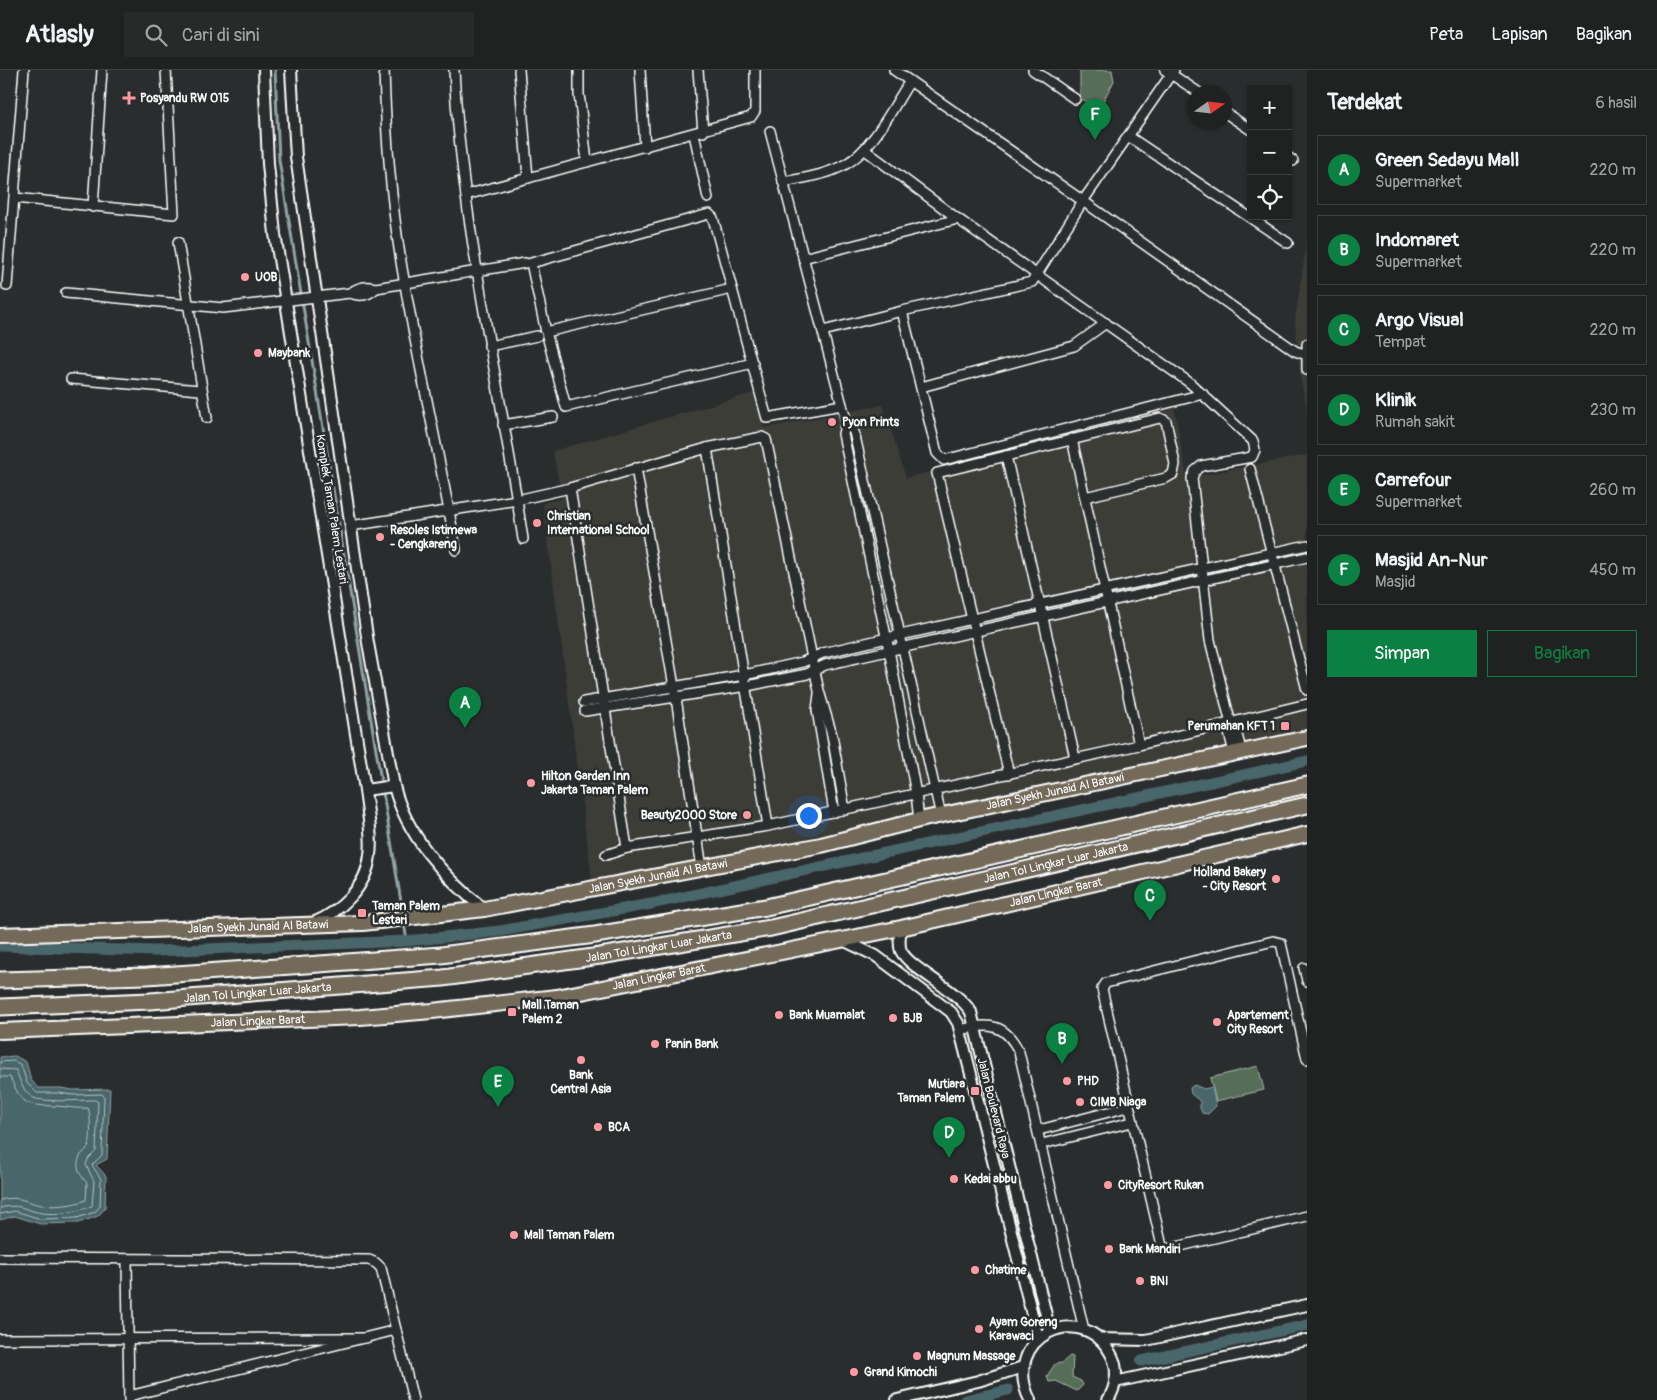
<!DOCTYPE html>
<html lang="id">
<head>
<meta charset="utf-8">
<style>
  :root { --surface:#202222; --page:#282a2a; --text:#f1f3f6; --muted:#a2a4a5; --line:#3d3f40; --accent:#0b8043 }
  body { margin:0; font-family:Pangolin,sans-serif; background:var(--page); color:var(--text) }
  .controls { position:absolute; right:15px; top:15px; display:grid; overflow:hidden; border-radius:0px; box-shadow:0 1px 4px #0004 }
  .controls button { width:45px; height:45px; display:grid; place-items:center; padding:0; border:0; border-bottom:1px solid var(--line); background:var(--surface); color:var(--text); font:25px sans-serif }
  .compass { position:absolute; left:1187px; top:15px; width:45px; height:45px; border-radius:50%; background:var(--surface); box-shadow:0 1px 4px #0004; rotate:76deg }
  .you { position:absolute; left:808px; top:745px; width:18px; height:18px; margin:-12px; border:4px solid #fff; border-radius:50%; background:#1a73e8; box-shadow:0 0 0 8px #1a73e833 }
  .badge { display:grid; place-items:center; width:32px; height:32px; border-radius:50%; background:var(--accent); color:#fff; font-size:16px; font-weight:700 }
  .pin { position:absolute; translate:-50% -41px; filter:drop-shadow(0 1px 2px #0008) }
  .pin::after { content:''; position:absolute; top:26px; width:18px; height:15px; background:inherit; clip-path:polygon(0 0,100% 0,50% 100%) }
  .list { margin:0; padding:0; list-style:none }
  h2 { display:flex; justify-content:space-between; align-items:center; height:65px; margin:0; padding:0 20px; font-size:21px }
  h2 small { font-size:16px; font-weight:400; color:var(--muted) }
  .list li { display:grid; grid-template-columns:32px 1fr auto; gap:15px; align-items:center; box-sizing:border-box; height:70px; margin:0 10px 10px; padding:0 10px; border:1px solid var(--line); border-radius:0px }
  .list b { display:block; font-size:19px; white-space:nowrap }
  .list p { margin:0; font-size:16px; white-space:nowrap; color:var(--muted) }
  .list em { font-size:16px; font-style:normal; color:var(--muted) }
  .actions { display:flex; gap:10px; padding:15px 20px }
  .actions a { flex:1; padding:11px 0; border:1px solid var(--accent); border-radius:0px; text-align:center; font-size:18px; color:var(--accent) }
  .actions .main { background:var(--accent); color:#fff }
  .icon { flex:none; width:28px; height:28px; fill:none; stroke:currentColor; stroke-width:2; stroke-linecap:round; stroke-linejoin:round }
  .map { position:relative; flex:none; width:1307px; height:1330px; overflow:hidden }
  header { display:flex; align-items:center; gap:30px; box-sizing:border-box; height:70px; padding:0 25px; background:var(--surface); border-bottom:1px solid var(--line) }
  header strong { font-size:24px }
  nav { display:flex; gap:28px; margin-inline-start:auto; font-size:18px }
  .search { width:350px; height:45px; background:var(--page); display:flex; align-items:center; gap:12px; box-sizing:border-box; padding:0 18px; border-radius:0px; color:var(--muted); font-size:19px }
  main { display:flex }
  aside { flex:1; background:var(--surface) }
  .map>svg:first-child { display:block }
  .built { fill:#3e3c39 }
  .green { fill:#576d58; stroke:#abb6ac }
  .water { fill:#48666b; stroke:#91a3a6 }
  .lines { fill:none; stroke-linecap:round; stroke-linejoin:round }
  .shore { stroke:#b6c2c4; stroke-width:1 }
  .stream { stroke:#91a3a6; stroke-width:3 }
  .canal { stroke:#48666b; stroke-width:11 }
  .minor-casing { stroke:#fff; stroke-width:12 }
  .tertiary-casing { stroke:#fff; stroke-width:14 }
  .primary-casing { stroke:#fff; stroke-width:18 }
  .motorway-casing { stroke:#fff; stroke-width:19 }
  .minor { stroke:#2a2d2e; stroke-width:9 }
  .tertiary { stroke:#2a2d2e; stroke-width:10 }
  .primary { stroke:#736b5a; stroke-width:14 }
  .motorway { stroke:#736b5a; stroke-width:15 }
  .poi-dot { fill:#ff9aa2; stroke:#2a2d2e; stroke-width:2 }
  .labels { text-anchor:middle; stroke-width:5; stroke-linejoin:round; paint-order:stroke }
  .poi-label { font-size:12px; font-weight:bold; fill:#fff; stroke:#2a2d2e; text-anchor:start }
  .street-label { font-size:12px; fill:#fff; stroke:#2a2d2e }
</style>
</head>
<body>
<header>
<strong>Atlasly</strong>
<div class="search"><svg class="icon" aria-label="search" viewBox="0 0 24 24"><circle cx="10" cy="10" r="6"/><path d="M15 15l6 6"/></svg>Cari di sini</div>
<nav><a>Peta</a><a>Lapisan</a><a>Bagikan</a></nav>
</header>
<main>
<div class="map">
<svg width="1307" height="1330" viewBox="0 0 1307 1330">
  <rect width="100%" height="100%" fill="#2a2d2e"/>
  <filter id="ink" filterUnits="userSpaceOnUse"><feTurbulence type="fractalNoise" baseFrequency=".02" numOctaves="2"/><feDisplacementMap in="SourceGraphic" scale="10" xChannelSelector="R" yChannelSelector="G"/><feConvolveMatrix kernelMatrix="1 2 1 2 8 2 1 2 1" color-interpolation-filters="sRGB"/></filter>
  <g filter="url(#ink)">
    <!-- built -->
    <g class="built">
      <polygon points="1307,170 1307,339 1300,306 1295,250"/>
      <polygon points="756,322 764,358 883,335 906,408 1174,337 1187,408 1307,385 1307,658 700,791 592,809 543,433 562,429 553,381"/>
    </g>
    <!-- green -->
    <g class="green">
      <polygon points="1080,0 1112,0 1114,11 1098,40 1080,28"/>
      <polygon points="1258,996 1264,1020 1216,1031 1210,1008"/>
      <polygon points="1070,1286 1073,1287 1072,1307 1081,1311 1083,1315 1077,1321 1056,1311 1049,1312 1047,1306 1055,1294 1062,1293"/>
    </g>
    <!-- water -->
    <g class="water">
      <polygon points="15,986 26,992 31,1010 38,1018 61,1018 73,1020 110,1019 107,1089 96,1095 106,1106 105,1138 98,1146 78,1153 40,1154 15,1146 0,1150 0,987"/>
      <polygon points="1194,1015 1204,1019 1212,1017 1216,1036 1208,1044 1202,1043 1200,1038 1200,1031 1191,1024 1190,1018"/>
    </g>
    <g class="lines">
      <!-- shore -->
      <g class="shore">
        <polyline points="0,992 14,991 21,995 27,1013 37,1023 60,1023 72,1025 102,1024 104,1026 102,1085 92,1095 101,1109 100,1136 95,1142 77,1148 41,1149 15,1141 0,1144"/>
        <path d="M0,999L16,1000C20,1010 22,1020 32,1027C40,1033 84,1030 95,1030L98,1032L96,1081L88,1089L86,1095L94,1111L92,1136C77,1142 58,1145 42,1143C23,1140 22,1133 0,1138"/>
        <path d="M0,1007H10C23,1037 27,1035 57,1036C68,1037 77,1039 88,1038C91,1043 91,1070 89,1076C88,1079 83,1082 81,1085C74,1096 80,1105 87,1113L86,1130C73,1135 56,1137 42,1135C24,1132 20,1125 0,1130"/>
      </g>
      <!-- stream -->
      <g class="stream">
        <polyline points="275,0 279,90 403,844"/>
        <polyline points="404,853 407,871"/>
      </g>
      <!-- canal -->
      <g class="canal">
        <polyline points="0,876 155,881 407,871 500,861 651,834 1307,691"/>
        <polyline points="1141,1291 1307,1255"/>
        <polyline points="965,1330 1008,1320"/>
      </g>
      <!-- minor casing -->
      <g class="minor-casing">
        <g id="minor">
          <path d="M384,0C386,72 392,144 405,215C420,304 441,391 456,480"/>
          <path d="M454,0C462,159 500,313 523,469"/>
          <polyline points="519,0 528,108"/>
          <polyline points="579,0 579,24 587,92"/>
          <polyline points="640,0 645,77"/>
          <polyline points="698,0 703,62"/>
          <polyline points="894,0 1083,131 1295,281 1307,285"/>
          <polyline points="1033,0 1075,29"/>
          <polyline points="1165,0 1198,22"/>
          <polyline points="1224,42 1251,60"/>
          <polyline points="770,61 846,350 854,362 941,746"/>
          <polyline points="694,64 708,128"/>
          <polyline points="1128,66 1288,173"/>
          <polyline points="865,80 958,149 1190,313 1253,371 1255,380 1252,387 1201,396 1195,401 1192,408 1210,570 1231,654 1236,661 1241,680"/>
          <polyline points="1288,87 1293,91"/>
          <path d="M783,112C804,108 827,105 846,94C873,79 893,37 910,11"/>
          <polyline points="466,125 751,47 755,41 755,0"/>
          <polyline points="14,128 174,144 166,0"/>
          <polyline points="93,137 102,0"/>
          <polyline points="178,172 207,348"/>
          <polyline points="803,188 958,149"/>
          <polyline points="7,216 24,0"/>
          <path d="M66,223L223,238L350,223C360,227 369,225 376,218"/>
          <path d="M350,223C358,217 366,215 376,218L525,193"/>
          <polyline points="902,241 937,383 944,390 1203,324"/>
          <polyline points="823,261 902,241 1032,212 1083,131 1174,0"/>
          <polyline points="546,262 732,219"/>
          <polyline points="1307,274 1307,300"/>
          <polyline points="489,276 537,266"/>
          <polyline points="753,293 566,337 546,262 531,193 709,144 713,148 766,345 767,348 842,335"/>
          <polyline points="71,309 200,320"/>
          <polyline points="921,317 1074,276 1106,253"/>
          <polyline points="846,350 843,364 889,580 916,724 919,750"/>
          <polyline points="503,355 553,347"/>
          <polyline points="1072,369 1139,675"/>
          <polyline points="707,378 768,756"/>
          <polyline points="1006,386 1075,688"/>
          <polyline points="636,398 676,628 702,798"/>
          <polyline points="1250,399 1307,620"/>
          <polyline points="570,418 627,778"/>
          <polyline points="350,456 517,430 570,418 707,378 762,367 766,369 819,621 832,665 845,740"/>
          <polyline points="819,624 817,640 834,742"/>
          <polyline points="584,632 744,605 803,592 823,583 887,568 1307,475"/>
          <polyline points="585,641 747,616 807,604 825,595 1307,487"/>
          <polyline points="1231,654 1229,663 1234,682"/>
          <polyline points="1009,704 937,403 1160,348 1166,351 1175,394 1173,404 1166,408 1085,427"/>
          <polyline points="606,785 627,778 768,756 1139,675 1307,634"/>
          <polyline points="1304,898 1307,911"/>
          <path d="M961,960C989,952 1006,954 1019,982L1084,1260"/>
          <polyline points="1307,989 1281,873 1273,871 1106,913 1102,919 1162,1176 1168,1179 1307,1146"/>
          <polyline points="1039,1060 1128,1037"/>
          <polyline points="1042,1074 1132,1052"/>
          <polyline points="0,1188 369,1190 376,1193 381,1198 413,1330"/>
          <polyline points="127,1191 129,1330"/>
          <polyline points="0,1269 366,1268"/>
          <polyline points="129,1326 396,1260"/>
        </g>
      </g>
      <!-- tertiary casing -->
      <g class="tertiary-casing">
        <g id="tertiary">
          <path d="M264,0L268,94L275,164L365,720C367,740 373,765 370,785C367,817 340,842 313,853"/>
          <path d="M291,0L296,87L368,573L394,716C406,765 445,808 484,839"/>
          <polyline points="365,720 394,716"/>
          <path d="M901,858C900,866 898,873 901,881C911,900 957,919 971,942L1050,1261"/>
          <polyline points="843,870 876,886 951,942 958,953 1038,1268"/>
          <polyline points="1100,1269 1146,1270 1307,1235"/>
          <polyline points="1115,1312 1307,1270"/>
          <polyline points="897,1330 978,1311 1023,1297"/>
          <path d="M1030,1330C999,1268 1083,1227 1112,1286C1119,1300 1116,1317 1108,1330"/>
        </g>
      </g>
      <!-- primary casing -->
      <g class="primary-casing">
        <g id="primary">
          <path id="s1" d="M0,865L363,853L484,839L821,775L919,750L1307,668"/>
          <path id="s2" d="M0,961L360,947L432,941L557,927L901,858L1307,764"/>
        </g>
      </g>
      <!-- motorway casing -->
      <g class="motorway-casing">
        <g id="motorway">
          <polyline points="0,910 147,906 306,895 441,885 595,865 766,837 1307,715"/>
          <path id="s3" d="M0,937L150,931L443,908L600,886L771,858L1307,735"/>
        </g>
      </g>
      <!-- minor -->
      <use href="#minor" class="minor"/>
      <!-- tertiary -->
      <use href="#tertiary" class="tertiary"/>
      <!-- primary -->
      <use href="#primary" class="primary"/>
      <!-- motorway -->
      <use href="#motorway" class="motorway"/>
    </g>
  </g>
  <!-- markers -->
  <g class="poi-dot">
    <path d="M126.5 20.5h5v5h5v5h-5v5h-5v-5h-5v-5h5z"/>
    <circle cx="245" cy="207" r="5"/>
    <circle cx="258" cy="283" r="5"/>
    <circle cx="832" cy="352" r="5"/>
    <circle cx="537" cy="453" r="5"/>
    <circle cx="380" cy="467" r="5"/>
    <rect x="1280" y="651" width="10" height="10" rx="2.5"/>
    <circle cx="531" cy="713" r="5"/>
    <circle cx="747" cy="745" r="5"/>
    <circle cx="1276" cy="809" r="5"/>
    <rect x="357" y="838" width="10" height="10" rx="2.5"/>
    <rect x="507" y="937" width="10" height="10" rx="2.5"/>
    <circle cx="779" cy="945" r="5"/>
    <circle cx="893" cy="948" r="5"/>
    <circle cx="1217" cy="952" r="5"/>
    <circle cx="655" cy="974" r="5"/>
    <circle cx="581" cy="990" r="5"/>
    <circle cx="1067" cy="1011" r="5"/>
    <rect x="970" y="1016" width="10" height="10" rx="2.5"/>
    <circle cx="1080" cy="1032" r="5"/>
    <circle cx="598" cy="1057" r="5"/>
    <circle cx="954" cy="1109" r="5"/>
    <circle cx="1108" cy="1115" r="5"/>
    <circle cx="514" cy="1165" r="5"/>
    <circle cx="1109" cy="1179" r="5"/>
    <circle cx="975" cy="1200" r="5"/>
    <circle cx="1140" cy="1211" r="5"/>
    <circle cx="979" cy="1259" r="5"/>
    <circle cx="917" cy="1286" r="5"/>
    <circle cx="854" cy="1302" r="5"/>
  </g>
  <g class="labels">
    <!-- poi labels -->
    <g class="poi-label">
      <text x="140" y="32">Posyandu RW 015</text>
      <text x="255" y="211">UOB</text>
      <text x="268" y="287">Maybank</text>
      <text x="842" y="356">Pyon Prints</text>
      <text x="547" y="450">Christian<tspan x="547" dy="14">International School</tspan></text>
      <text x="390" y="464">Resoles Istimewa<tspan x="390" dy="14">- Cengkareng</tspan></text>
      <text x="1275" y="660" text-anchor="end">Perumahan KFT 1</text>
      <text x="541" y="710">Hilton Garden Inn<tspan x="541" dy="14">Jakarta Taman Palem</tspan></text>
      <text x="737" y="749" text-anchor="end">Beauty2000 Store</text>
      <text x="1266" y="806" text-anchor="end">Holland Bakery<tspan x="1266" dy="14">- City Resort</tspan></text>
      <text x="372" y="840">Taman Palem<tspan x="372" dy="14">Lestari</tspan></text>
      <text x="522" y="939">Mall Taman<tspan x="522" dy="14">Palem 2</tspan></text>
      <text x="789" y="949">Bank Muamalat</text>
      <text x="1227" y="949">Apartement<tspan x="1227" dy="14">City Resort</tspan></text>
      <text x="903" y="952">BJB</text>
      <text x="665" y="978">Panin Bank</text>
      <text x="581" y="1009" text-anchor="middle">Bank<tspan x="581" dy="14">Central Asia</tspan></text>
      <text x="1077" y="1015">PHD</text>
      <text x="965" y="1018" text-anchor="end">Mutiara<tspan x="965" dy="14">Taman Palem</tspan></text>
      <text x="1090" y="1036">CIMB Niaga</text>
      <text x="608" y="1061">BCA</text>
      <text x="964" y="1113">Kedai abbu</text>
      <text x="1118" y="1119">CityResort Rukan</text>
      <text x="524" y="1169">Mall Taman Palem</text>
      <text x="1119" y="1183">Bank Mandiri</text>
      <text x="985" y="1204">Chatime</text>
      <text x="1150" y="1215">BNI</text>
      <text x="989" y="1256">Ayam Goreng<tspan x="989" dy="14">Karawaci</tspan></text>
      <text x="927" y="1290">Magnum Massage</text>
      <text x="864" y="1306">Grand Kimochi</text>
    </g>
    <!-- street labels -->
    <g class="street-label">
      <text transform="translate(332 439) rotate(81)" y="4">Komplek Taman Palem Lestari</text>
      <text dy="4" stroke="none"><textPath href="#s1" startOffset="1068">Jalan Syekh Junaid Al Batawi</textPath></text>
      <text dy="4" stroke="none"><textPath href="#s3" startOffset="1068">Jalan Tol Lingkar Luar Jakarta</textPath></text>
      <text dy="4" stroke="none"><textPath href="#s1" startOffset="662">Jalan Syekh Junaid Al Batawi</textPath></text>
      <text dy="4" stroke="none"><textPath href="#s2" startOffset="1068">Jalan Lingkar Barat</textPath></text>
      <text dy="4" stroke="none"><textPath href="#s1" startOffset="258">Jalan Syekh Junaid Al Batawi</textPath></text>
      <text dy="4" stroke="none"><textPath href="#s3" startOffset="662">Jalan Tol Lingkar Luar Jakarta</textPath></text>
      <text dy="4" stroke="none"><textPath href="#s2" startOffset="662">Jalan Lingkar Barat</textPath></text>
      <text dy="4" stroke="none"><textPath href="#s3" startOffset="258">Jalan Tol Lingkar Luar Jakarta</textPath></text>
      <text dy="4" stroke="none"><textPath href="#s2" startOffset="258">Jalan Lingkar Barat</textPath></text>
      <text transform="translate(994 1038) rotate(76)" y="4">Jalan Boulevard Raya</text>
    </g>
  </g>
</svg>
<div class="controls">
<button>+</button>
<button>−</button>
<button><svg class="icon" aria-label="locate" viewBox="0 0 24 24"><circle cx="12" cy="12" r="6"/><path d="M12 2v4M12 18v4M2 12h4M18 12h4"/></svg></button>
</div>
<svg class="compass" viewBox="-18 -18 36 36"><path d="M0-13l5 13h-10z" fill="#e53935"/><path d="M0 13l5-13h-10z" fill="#a2a4a5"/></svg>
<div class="you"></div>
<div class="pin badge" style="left:465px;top:658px">A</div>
<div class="pin badge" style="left:1062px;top:994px">B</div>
<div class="pin badge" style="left:1150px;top:851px">C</div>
<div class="pin badge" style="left:949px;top:1088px">D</div>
<div class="pin badge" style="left:498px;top:1037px">E</div>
<div class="pin badge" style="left:1095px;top:70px">F</div>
</div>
<aside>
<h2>Terdekat<small>6 hasil</small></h2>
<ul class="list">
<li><span class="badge">A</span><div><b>Green Sedayu Mall</b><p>Supermarket</p></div><em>220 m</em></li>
<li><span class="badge">B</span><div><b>Indomaret</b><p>Supermarket</p></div><em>220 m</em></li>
<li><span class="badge">C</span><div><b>Argo Visual</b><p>Tempat</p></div><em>220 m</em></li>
<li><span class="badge">D</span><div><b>Klinik</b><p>Rumah sakit</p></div><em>230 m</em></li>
<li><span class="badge">E</span><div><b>Carrefour</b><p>Supermarket</p></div><em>260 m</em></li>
<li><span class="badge">F</span><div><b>Masjid An-Nur</b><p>Masjid</p></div><em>450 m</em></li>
</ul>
<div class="actions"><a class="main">Simpan</a><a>Bagikan</a></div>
</aside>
</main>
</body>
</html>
